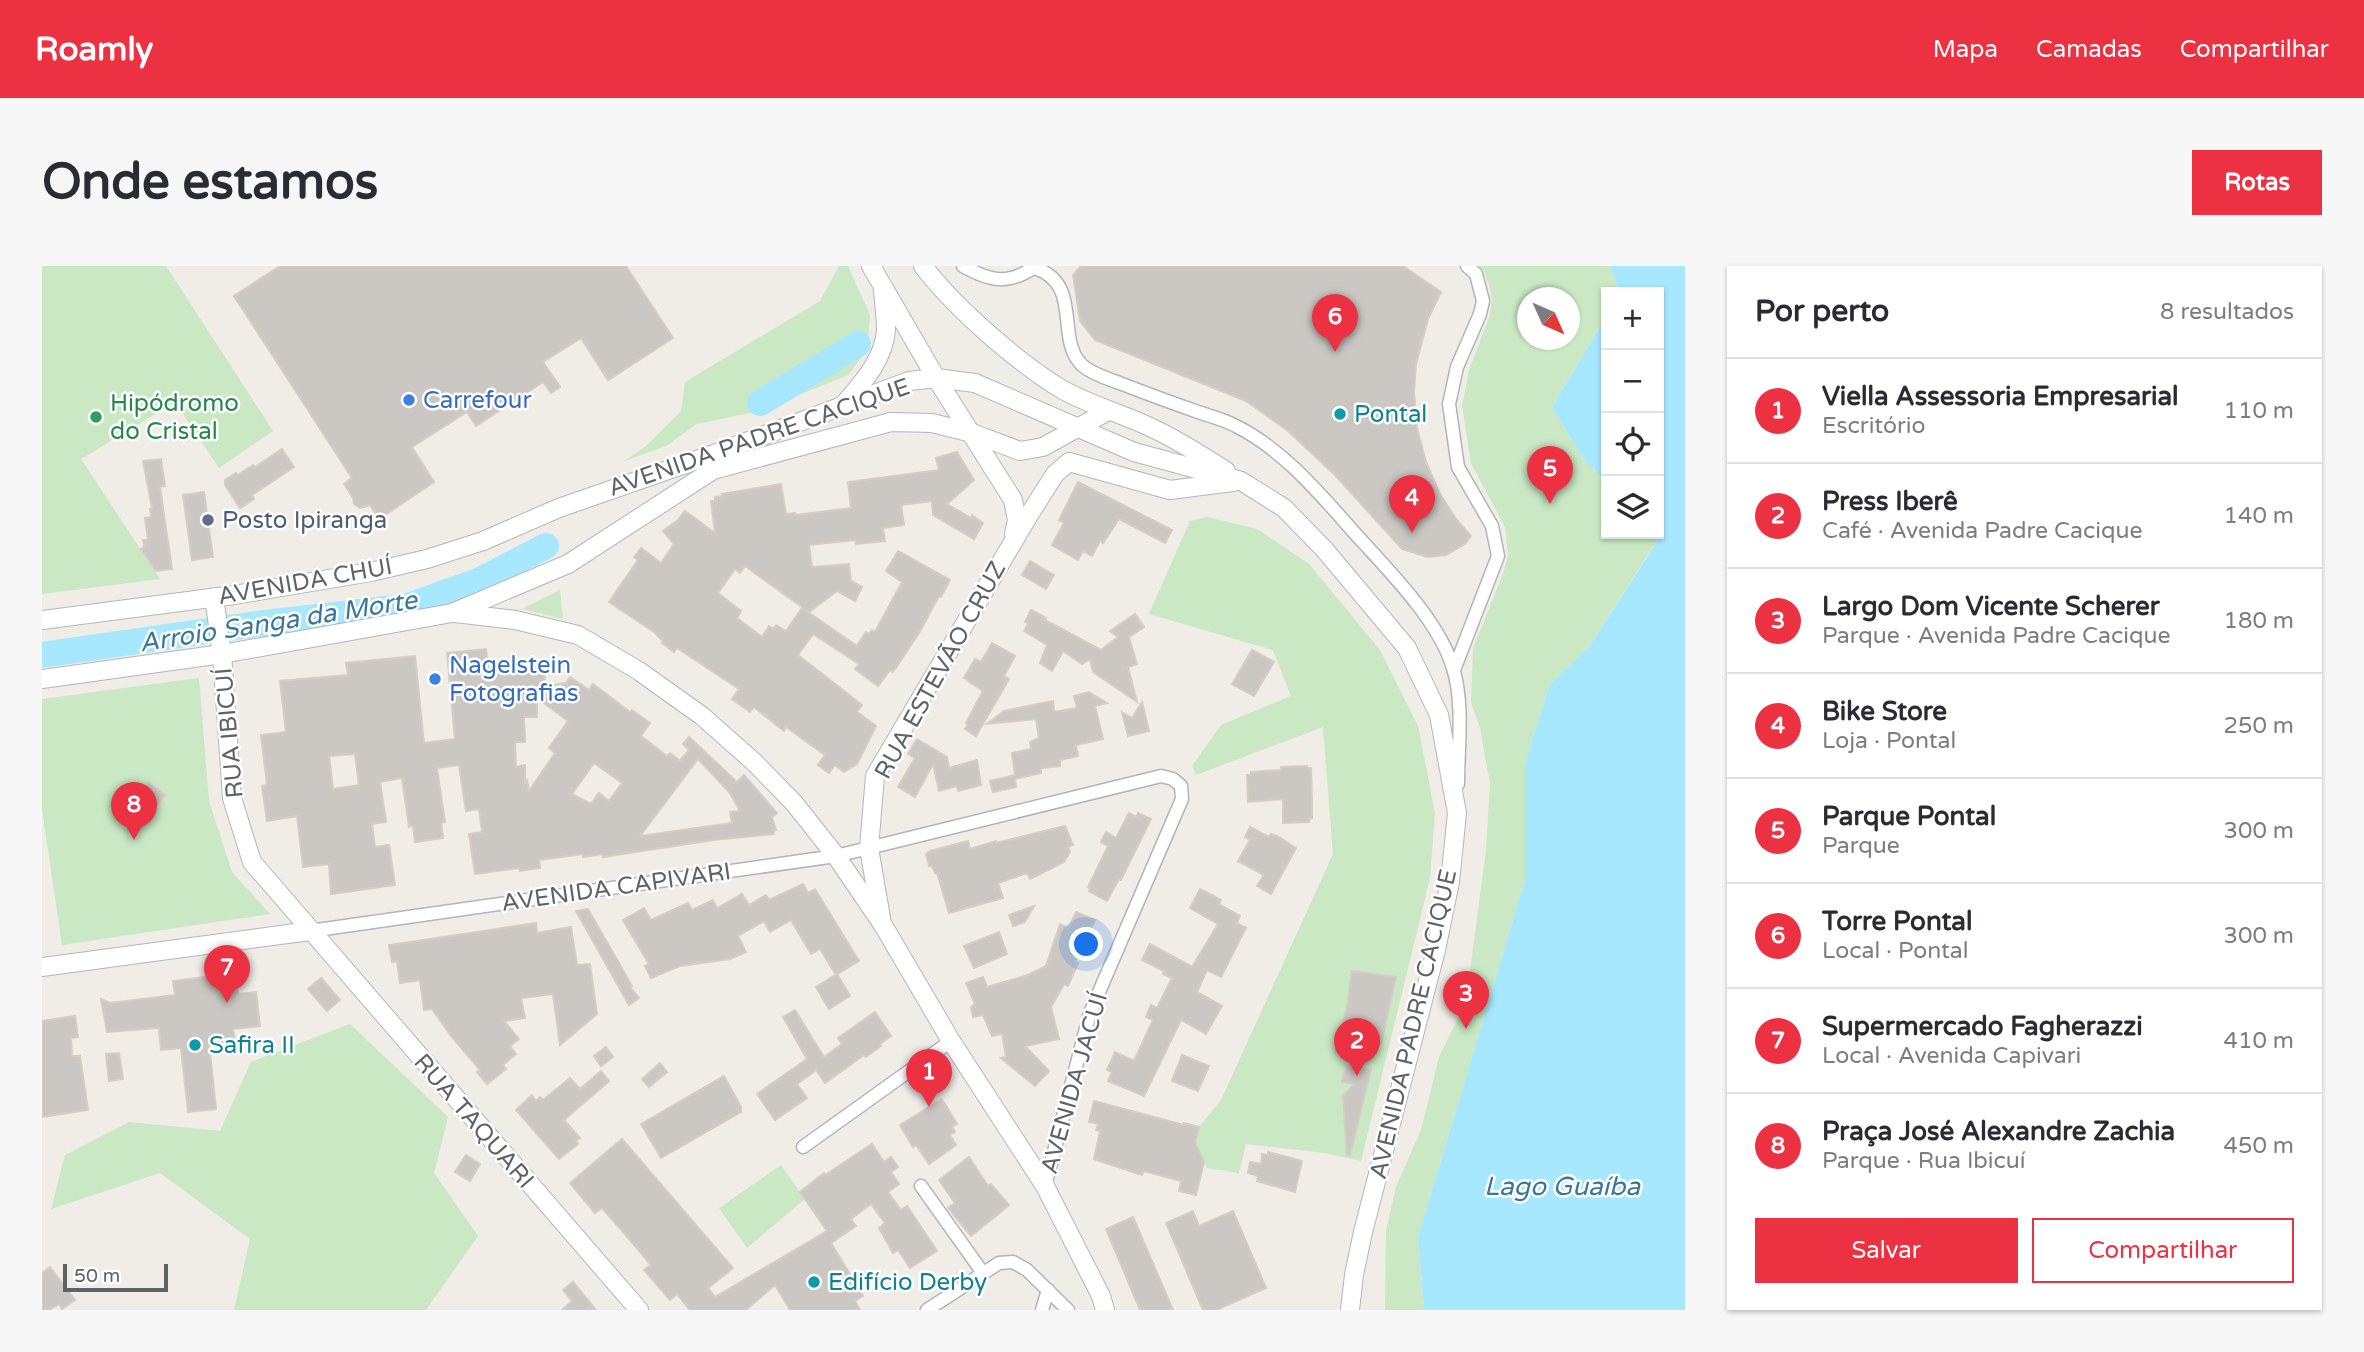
<!DOCTYPE html>
<html lang="pt">
<head>
<meta charset="utf-8">
<style>
  :root { --surface:#fff; --page:#f7f7f7; --text:#2b2b33; --muted:#7c7c81; --line:#e1e1e2; --accent:#ec3142 }
  body { margin:0; font-family:"Varela Round",sans-serif; background:var(--page); color:var(--text) }
  .controls { position:absolute; right:21px; top:21px; display:grid; overflow:hidden; border-radius:0px; box-shadow:0 2px 5px #0004 }
  .controls button { width:63px; height:63px; display:grid; place-items:center; padding:0; border:0; border-bottom:2px solid var(--line); background:var(--surface); color:var(--text); font:35px sans-serif }
  .compass { position:absolute; left:1475px; top:21px; width:63px; height:63px; border-radius:50%; background:var(--surface); box-shadow:0 2px 5px #0004; rotate:135deg }
  .scale { position:absolute; left:21px; bottom:18px; width:105px; box-sizing:border-box; padding-left:7px; border:4px solid #5e6367; border-top:0; font-size:19px; line-height:24px; white-space:nowrap; color:#5e6367; -webkit-text-stroke:5px #fff; paint-order:stroke }
  .you { position:absolute; left:1045px; top:679px; width:24px; height:24px; margin:-18px; border:5px solid #fff; border-radius:50%; background:#1a73e8; box-shadow:0 0 0 10px #1a73e833 }
  .badge { display:grid; place-items:center; width:46px; height:46px; border-radius:50%; background:var(--accent); color:#fff; font-size:23px; font-weight:700 }
  .pin { position:absolute; translate:-50% -58px; filter:drop-shadow(0 2px 4px #0008) }
  .pin::after { content:''; position:absolute; top:37px; width:24px; height:21px; background:inherit; clip-path:polygon(0 0,100% 0,50% 100%) }
  .list { margin:0; padding:0; list-style:none }
  h2 { display:flex; justify-content:space-between; align-items:center; height:91px; margin:0; padding:0 28px; font-size:30px }
  h2 small { font-size:23px; font-weight:400; color:var(--muted) }
  .list li { display:grid; grid-template-columns:46px 1fr auto; gap:21px; align-items:center; box-sizing:border-box; height:105px; padding:0 28px; border-top:2px solid var(--line) }
  .list b { display:block; font-size:26px; white-space:nowrap }
  .list p { margin:0; font-size:23px; white-space:nowrap; color:var(--muted) }
  .list em { font-size:23px; font-style:normal; color:var(--muted) }
  .actions { display:flex; gap:14px; padding:21px 28px }
  .actions a { flex:1; padding:16px 0; border:2px solid var(--accent); border-radius:0px; text-align:center; font-size:24px; color:var(--accent) }
  .actions .main { background:var(--accent); color:#fff }
  .icon { flex:none; width:38px; height:38px; fill:none; stroke:currentColor; stroke-width:2; stroke-linecap:round; stroke-linejoin:round }
  .map { position:relative; flex:none; width:1643px; height:1044px; overflow:hidden; border-radius:0px }
  header { display:flex; align-items:center; gap:42px; box-sizing:border-box; height:98px; padding:0 35px; background:var(--accent); color:#fff }
  header strong { font-size:33px }
  nav { display:flex; gap:38px; margin-inline-start:auto; font-size:24px }
  .intro { display:flex; align-items:center; justify-content:space-between; box-sizing:border-box; height:168px; padding:0 42px }
  h1 { margin:0; font-size:49px }
  .button { padding:18px 32px; border-radius:0px; background:var(--accent); color:#fff; font-size:24px; font-weight:700 }
  main { display:flex; gap:42px; padding:0 42px }
  aside { flex:1; background:var(--surface); border-radius:0px; box-shadow:0 2px 5px #0004 }
  .map>svg:first-child { display:block }
  .green { fill:#c9e8c3; fill-rule:evenodd }
  .water { fill:#a7e8ff }
  .lines { fill:none; stroke-linecap:round; stroke-linejoin:round }
  .river { stroke:#a7e8ff; stroke-width:26 }
  .building { fill:#cbc7c2; stroke:#d5cdc4; stroke-width:2; fill-rule:evenodd }
  .street-casing { stroke:#b1b5b9; stroke-width:15 }
  .secondary-casing { stroke:#b2b7bb; stroke-width:20 }
  .street { stroke:#fff; stroke-width:12 }
  .secondary { stroke:#fff; stroke-width:18 }
  .shop-dot { fill:#3f7fe0; stroke:#fff; stroke-width:2.5 }
  .culture-dot { fill:#0f9aa8; stroke:#fff; stroke-width:2.5 }
  .leisure-dot { fill:#2e9e5b; stroke:#fff; stroke-width:2.5 }
  .service-dot { fill:#5c6f8a; stroke:#fff; stroke-width:2.5 }
  .labels { text-anchor:middle; stroke-width:5; stroke-linejoin:round; paint-order:stroke }
  .shop-label { font-size:24px; fill:#366cbe; stroke:#fff; text-anchor:start }
  .leisure-label { font-size:24px; fill:#27864d; stroke:#fff; text-anchor:start }
  .culture-label { font-size:24px; fill:#0d838f; stroke:#fff; text-anchor:start }
  .street-label { font-size:24px; fill:#5e6367; stroke:#fff }
  .service-label { font-size:24px; fill:#4e5e75; stroke:#fff; text-anchor:start }
  .water-label { font-size:26px; font-style:italic; fill:#3a7899; stroke:#fff }
</style>
</head>
<body>
<header>
<strong>Roamly</strong>
<nav><a>Mapa</a><a>Camadas</a><a>Compartilhar</a></nav>
</header>
<div class="intro"><h1>Onde estamos</h1><a class="button">Rotas</a></div>
<main>
<div class="map">
<svg width="1643" height="1044" viewBox="0 0 1643 1044">
  <rect width="100%" height="100%" fill="#f0ece6"/>
  <!-- green -->
  <g class="green">
    <polygon points="0,0 124,0 231,165 177,202 133,136 39,193 118,313 0,328"/>
    <polygon points="797,0 806,0 828,49 825,84 806,109 717,145 655,158 624,180 582,195 604,180 639,145 643,116 778,35"/>
    <path d="M1437,0H1568L1578,26H1564V51L1510,141L1542,194L1564,215V268H1617V264L1620,267L1547,381L1508,418L1483,497V614L1376,971L1382,1044H1343L1344,964L1354,921L1379,864L1397,791L1424,736L1444,584L1448,517L1438,462L1429,436L1431,382L1461,308L1466,289L1463,261L1429,197L1420,140L1427,104L1448,49L1450,34L1447,19L1442,5ZM1486,32H1528V74H1486Z"/>
    <polygon points="1165,251 1215,263 1267,298 1338,384 1376,460 1393,547 1388,612 1319,895 1283,887 1204,878 1197,907 1165,902 1153,876 1157,861 1179,834 1291,588 1281,461 1154,509 1150,500 1179,459 1249,430 1231,384 1107,348 1148,255"/>
    <polygon points="518,324 521,353 480,343"/>
    <polygon points="157,412 167,535 190,606 228,648 20,679 0,543 0,433"/>
    <polygon points="308,758 406,851 392,907 436,970 384,1044 192,1044 208,973 118,907 9,943 23,889 87,856 178,865 209,796"/>
    <polygon points="739,899 763,933 705,982 677,942"/>
  </g>
  <!-- water -->
  <g class="water">
    <polygon points="1568,0 1643,0 1643,1044 1382,1044 1376,971 1483,614 1483,497 1508,418 1547,381 1620,268 1617,264 1617,26 1578,26"/>
    <polygon points="1564,51 1564,215 1542,194 1510,141"/>
  </g>
  <g class="lines">
    <!-- river -->
    <g class="river">
      <polyline points="718,137 816,78"/>
      <polyline points="0,389 222,357 363,341 436,315 504,280"/>
    </g>
  </g>
  <!-- building -->
  <g class="building">
    <polygon points="238,0 584,0 631,72 566,114 539,72 501,96 518,121 509,127 501,116 434,160 425,146 370,181 392,216 337,253 328,239 318,242 312,238 311,232 302,218 310,212 192,30"/>
    <polygon points="1039,0 1361,0 1399,26 1386,53 1374,98 1372,126 1375,162 1384,196 1398,228 1414,253 1429,270 1423,278 1404,289 1385,291 1360,283 1293,209 1246,165 1204,135 1053,74 1038,55 1031,9"/>
    <polygon points="240,183 252,201 210,229 212,233 198,242 183,219 183,214 194,207 196,209 211,199 213,201"/>
    <polygon points="915,186 932,214 905,238 929,252 930,249 941,257 932,273 891,249 890,235 859,239 862,259 841,262 843,275 814,278 813,274 767,279 770,301 807,298 809,315 820,321 813,335 795,325 767,346 703,300 698,307 693,303 676,327 699,345 695,352 720,371 727,360 731,363 734,359 744,365 760,342 815,380 824,366 827,368 830,364 833,366 860,316 844,305 856,285 908,314 899,331 897,330 877,367 851,406 848,404 836,420 813,403 817,398 771,368 756,389 820,439 815,446 834,460 815,498 802,506 793,499 787,507 776,499 783,489 744,461 742,465 712,441 708,446 690,433 697,423 635,382 632,386 620,377 621,375 612,366 567,336 596,294 592,291 599,282 619,297 632,278 621,265 636,254 643,245 673,267 669,235 673,235 673,231 681,230 680,228 739,218 744,248 753,247 754,249 809,242 806,216 897,204 894,192"/>
    <polygon points="119,193 123,220 118,221 130,303 114,305 99,283 102,281 101,274 106,274 103,252 109,251 108,243 110,242 101,195"/>
    <polygon points="1036,216 1130,264 1123,277 1077,253 1061,277 1058,275 1050,290 1041,285 1036,294 1010,279 1022,257 1017,254"/>
    <polygon points="162,226 171,291 150,294 141,229"/>
    <polygon points="988,295 1012,309 1004,323 980,309"/>
    <polygon points="989,344 1004,352 1003,354 1059,384 1076,371 1068,365 1093,348 1102,361 1087,371 1095,398 1086,401 1095,436 1051,406 1048,393 1040,398 1021,385 1010,405 998,397 1005,379 982,365 986,358 983,356"/>
    <polygon points="950,377 973,390 962,410 967,413 934,470 923,463 926,459 924,457 941,425 922,412 933,393 939,396"/>
    <path d="M444,383L447,407L478,408V401H503V420L524,417L528,411L547,424L551,418L588,446L590,444L608,457L599,470L625,490L628,487L638,495L647,484L641,478L647,471L695,516L702,509L735,547L730,551L734,564L731,565L732,568L671,574L561,591V588L541,591V588L497,594L498,602L478,605L477,602L433,608L427,568L440,566L437,543L424,545L417,499L395,502L403,556L399,557L401,572L373,576L371,560L367,561L360,512L338,516L344,556L330,558L333,581L347,579L353,619L289,628L287,598L261,601L255,550L225,555L220,520L225,519L219,469L244,466L238,415L306,409L304,397L373,390L382,477L413,473L405,387ZM495,432L526,455L507,482L513,487L487,525L485,514L483,517V499L474,501L473,476H483L482,451H495ZM313,488L317,519L291,523L287,490ZM656,493L688,527L698,545L688,546L690,557L598,570ZM552,497L580,517L567,535L557,527L549,538L530,528Z"/>
    <polygon points="1210,384 1232,396 1212,430 1190,418"/>
    <polygon points="1047,426 1065,437 1053,440 1061,473 1034,479 1036,490 1018,494 1018,500 999,502 999,507 973,513 974,521 951,526 948,515 973,509 970,487 989,483 988,476 997,472 994,453 945,458 962,445 1011,435 1012,446 1035,442 1032,430"/>
    <polygon points="1100,436 1107,465 1086,470 1080,446 1090,452"/>
    <polygon points="875,473 905,491 907,502 935,494 939,519 916,525 915,520 897,525 891,498 873,531 856,521 873,492 866,488"/>
    <polygon points="1265,500 1265,502 1269,502 1270,533 1270,552 1268,552 1267,556 1241,557 1241,533 1206,536 1205,509 1209,509 1209,506 1239,504 1239,501"/>
    <polygon points="107,517 123,529 110,545 95,532"/>
    <polygon points="1087,547 1094,551 1096,547 1109,553 1079,614 1077,613 1065,635 1047,625 1048,622 1046,621 1066,580 1059,576 1064,566 1074,572"/>
    <polygon points="1023,560 1031,579 1026,581 1028,586 1022,596 988,613 985,607 956,617 961,632 907,647 895,607 893,607 890,600 887,600 884,588 888,585 926,575 928,583 954,575 954,577"/>
    <polygon points="1208,561 1227,571 1229,568 1235,570 1254,582 1229,628 1215,620 1222,609 1196,595 1208,574 1203,571"/>
    <polygon points="761,618 766,627 773,623 817,695 794,709 778,683 769,688 749,654 728,666 722,655 696,670 704,686 688,693 638,700 609,712 603,700 607,698 581,654 602,642 609,654 646,637 650,644 671,634 675,642 700,628 707,639 724,629 727,634"/>
    <polygon points="1158,623 1179,634 1177,638 1198,650 1195,657 1204,662 1179,711 1165,704 1155,726 1180,740 1164,768 1139,754 1102,830 1066,815 1070,806 1065,804 1073,786 1092,795 1111,754 1104,751 1109,739 1115,742 1130,712 1121,708 1122,705 1100,694 1108,678 1150,701 1176,658 1148,642"/>
    <polygon points="992,640 983,656 971,660 967,649"/>
    <polygon points="546,643 590,720 588,721 597,732 587,739 534,645"/>
    <polygon points="1034,646 1053,654 1033,696 1036,697 1026,720 1022,718 1009,741 1017,773 983,780 1007,805 993,820 959,792 964,791 960,768 950,770 941,749 931,751 929,741 933,738 924,717 941,711 945,721 986,709 1004,700 1018,658 1027,662"/>
    <polygon points="494,657 495,667 529,661 535,699 548,698 555,748 518,779 511,728 479,732 483,752 462,755 477,773 468,780 474,788 461,799 464,803 445,818 435,806 438,804 409,770 390,743 382,744 378,714 358,717 355,695 350,696 347,679"/>
    <polygon points="957,666 965,688 932,702 922,680"/>
    <polygon points="193,700 196,728 214,726 218,760 191,763 193,775 167,777 174,843 146,846 139,782 119,784 117,762 65,766 59,733 68,737 133,729 131,715 171,710 170,702"/>
    <polygon points="1310,705 1354,711 1339,778 1305,794 1307,787 1293,787 1306,736"/>
    <polygon points="795,708 808,730 787,743 774,721"/>
    <polygon points="279,712 298,734 285,745 266,723"/>
    <polygon points="753,744 782,791 800,778 796,772 833,746 849,770 838,778 839,780 824,791 822,789 783,817 774,804 755,818 765,832 733,854 715,828 765,793 741,751"/>
    <polygon points="33,750 36,771 29,772 30,790 38,790 46,844 0,851 0,755"/>
    <polygon points="564,781 571,791 559,800 552,790"/>
    <polygon points="77,787 81,813 67,815 64,788"/>
    <polygon points="1140,789 1167,800 1156,825 1130,815"/>
    <polygon points="618,797 625,806 607,821 600,813"/>
    <polygon points="1304,800 1329,803 1308,889 1305,889 1301,830 1313,818 1300,816"/>
    <polygon points="559,805 567,815 522,854 538,872 534,875 536,878 517,893 474,844 490,829 494,835 498,831 501,834 528,812 538,823"/>
    <polygon points="682,810 699,841 699,846 619,892 599,858"/>
    <polygon points="900,833 915,858 910,861 913,866 908,869 914,879 887,898 874,879 871,881 858,859"/>
    <polygon points="1052,835 1142,859 1142,857 1157,861 1153,876 1162,896 1154,929 1137,925 1139,915 1102,905 1100,909 1052,893 1058,865 1054,864 1056,858 1047,856"/>
    <polygon points="580,873 691,1002 666,1022 673,1031 785,965 758,926 782,907 783,909 830,878 842,896 849,891 856,901 849,906 857,918 846,926 859,944 865,940 895,985 868,1002 856,984 851,987 837,962 843,957 829,938 809,953 814,960 789,977 821,1030 813,1035 818,1044 748,1044 733,1019 704,1044 648,1044 635,1028 628,1034 602,1004 609,999 583,968 560,942 553,947 528,917"/>
    <polygon points="1226,886 1260,895 1253,926 1215,915 1216,910 1206,907 1208,896 1219,898 1220,888 1226,889"/>
    <polygon points="424,889 438,898 428,915 413,906"/>
    <polygon points="927,891 946,920 949,918 967,939 929,970 906,942 913,937 897,914"/>
    <polygon points="1151,945 1157,960 1191,945 1224,1022 1174,1044 1161,1044 1124,957"/>
    <polygon points="1091,951 1131,1044 1098,1044 1064,963"/>
    <polygon points="8,1001 33,1034 20,1043 17,1038 7,1044 0,1044 0,1007"/>
    <polygon points="531,1016 554,1044 520,1044 530,1035 521,1024"/>
  </g>
  <g class="lines">
    <!-- street casing -->
    <g class="street-casing">
      <g id="street">
        <path d="M921,0C949,16 967,19 994,0"/>
        <path d="M993,2C1042,18 1012,74 1041,100C1052,109 1067,113 1080,118C1106,128 1133,138 1159,147C1171,151 1183,154 1194,160C1244,185 1282,233 1319,274C1350,308 1398,357 1411,402C1422,437 1416,482 1416,518"/>
        <polyline points="1412,404 1456,290 1450,260 1416,201 1407,138 1415,101 1438,48 1441,35 1434,8 1425,0"/>
        <polyline points="268,665 794,590 1119,510 1131,513 1139,520 1140,533 1048,747 1003,920"/>
        <polyline points="761,881 909,775"/>
        <polyline points="879,920 941,1007"/>
        <polyline points="885,1044 957,997 971,996 985,1004 1026,1044"/>
        <polyline points="1000,1044 1006,1024"/>
      </g>
    </g>
    <!-- secondary casing -->
    <g class="secondary-casing">
      <g id="secondary">
        <polyline points="829,0 894,112 971,234 975,254 972,268"/>
        <path d="M881,0C913,42 976,97 1021,124C1050,140 1081,148 1110,162C1136,174 1161,190 1184,205"/>
        <path d="M803,137C821,116 842,93 844,64C844,51 842,37 841,24"/>
        <polyline points="172,331 180,388 190,532 210,596 597,1044"/>
        <polyline points="413,347 473,354 536,369 597,405 660,450 712,496 752,537 794,590 841,659 909,775 1003,920 1059,1030 1063,1044"/>
        <polyline points="0,354 192,329 329,306 385,293 441,275 517,242 672,188 867,115 894,112 933,117 1092,186 1199,215 1242,242 1282,283 1365,382 1397,449 1415,547 1408,616 1394,684 1321,966 1312,1009 1308,1044"/>
        <polyline points="0,413 180,388 410,347 526,298 671,204 849,156 890,157 930,167 978,185 1001,181 1066,145"/>
        <polyline points="839,652 827,582 833,510 987,249 1013,208 1027,196 1128,224 1191,216"/>
        <polyline points="0,701 268,665"/>
      </g>
    </g>
    <!-- street -->
    <use href="#street" class="street"/>
    <!-- secondary -->
    <use href="#secondary" class="secondary"/>
  </g>
  <!-- markers -->
  <g class="shop-dot">
    <circle cx="367" cy="134" r="7"/>
    <circle cx="393" cy="413" r="7"/>
  </g>
  <g class="culture-dot">
    <circle cx="1298" cy="148" r="7"/>
    <circle cx="153" cy="779" r="7"/>
    <circle cx="772" cy="1016" r="7"/>
  </g>
  <circle class="leisure-dot" cx="54" cy="151" r="7"/>
  <circle class="service-dot" cx="166" cy="254" r="7"/>
  <g class="labels">
    <!-- shop labels -->
    <g class="shop-label">
      <text x="381" y="142">Carrefour</text>
      <text x="407" y="407">Nagelstein<tspan x="407" dy="28">Fotografias</tspan></text>
    </g>
    <!-- leisure labels -->
    <g class="leisure-label">
      <text x="68" y="145">Hipódromo<tspan x="68" dy="28">do Cristal</tspan></text>
    </g>
    <!-- culture labels -->
    <g class="culture-label">
      <text x="1312" y="156">Pontal</text>
      <text x="167" y="787">Safira II</text>
      <text x="786" y="1024">Edifício Derby</text>
    </g>
    <!-- street labels -->
    <g class="street-label">
      <text transform="translate(717 171) rotate(-19)" y="8">AVENIDA PADRE CACIQUE</text>
      <text transform="translate(263 315) rotate(-10)" y="8">AVENIDA CHUÍ</text>
      <text transform="translate(898 404) rotate(-61)" y="8">RUA ESTEVÃO CRUZ</text>
      <text transform="translate(187 467) rotate(-95)" y="8">RUA IBICUÍ</text>
      <text transform="translate(574 621) rotate(-8)" y="8">AVENIDA CAPIVARI</text>
      <text transform="translate(1371 758) rotate(-77)" y="8">AVENIDA PADRE CACIQUE</text>
      <text transform="translate(1032 817) rotate(-74)" y="8">AVENIDA JACUÍ</text>
      <text transform="translate(432 855) rotate(49)" y="8">RUA TAQUARI</text>
    </g>
    <!-- service labels -->
    <g class="service-label">
      <text x="180" y="262">Posto Ipiranga</text>
    </g>
    <!-- water labels -->
    <g class="water-label">
      <text transform="translate(236 355) rotate(-9)" y="9">Arroio Sanga da Morte</text>
      <text x="1520" y="929">Lago Guaíba</text>
    </g>
  </g>
</svg>
<div class="controls">
<button>+</button>
<button>−</button>
<button><svg class="icon" aria-label="locate" viewBox="0 0 24 24"><circle cx="12" cy="12" r="6"/><path d="M12 2v4M12 18v4M2 12h4M18 12h4"/></svg></button>
<button><svg class="icon" aria-label="layers" viewBox="0 0 24 24"><path d="M12 4l9 5-9 5-9-5zM3 14l9 5 9-5"/></svg></button>
</div>
<svg class="compass" viewBox="-18 -18 36 36"><path d="M0-13l5 13h-10z" fill="#e53935"/><path d="M0 13l5-13h-10z" fill="#7c7c81"/></svg>
<div class="scale">50 m</div>
<div class="you"></div>
<div class="pin badge" style="left:887px;top:841px">1</div>
<div class="pin badge" style="left:1315px;top:810px">2</div>
<div class="pin badge" style="left:1424px;top:763px">3</div>
<div class="pin badge" style="left:1370px;top:267px">4</div>
<div class="pin badge" style="left:1508px;top:238px">5</div>
<div class="pin badge" style="left:1293px;top:86px">6</div>
<div class="pin badge" style="left:185px;top:737px">7</div>
<div class="pin badge" style="left:92px;top:574px">8</div>
</div>
<aside>
<h2>Por perto<small>8 resultados</small></h2>
<ul class="list">
<li><span class="badge">1</span><div><b>Viella Assessoria Empresarial</b><p>Escritório</p></div><em>110 m</em></li>
<li><span class="badge">2</span><div><b>Press Iberê</b><p>Café · Avenida Padre Cacique</p></div><em>140 m</em></li>
<li><span class="badge">3</span><div><b>Largo Dom Vicente Scherer</b><p>Parque · Avenida Padre Cacique</p></div><em>180 m</em></li>
<li><span class="badge">4</span><div><b>Bike Store</b><p>Loja · Pontal</p></div><em>250 m</em></li>
<li><span class="badge">5</span><div><b>Parque Pontal</b><p>Parque</p></div><em>300 m</em></li>
<li><span class="badge">6</span><div><b>Torre Pontal</b><p>Local · Pontal</p></div><em>300 m</em></li>
<li><span class="badge">7</span><div><b>Supermercado Fagherazzi</b><p>Local · Avenida Capivari</p></div><em>410 m</em></li>
<li><span class="badge">8</span><div><b>Praça José Alexandre Zachia</b><p>Parque · Rua Ibicuí</p></div><em>450 m</em></li>
</ul>
<div class="actions"><a class="main">Salvar</a><a>Compartilhar</a></div>
</aside>
</main>
</body>
</html>
